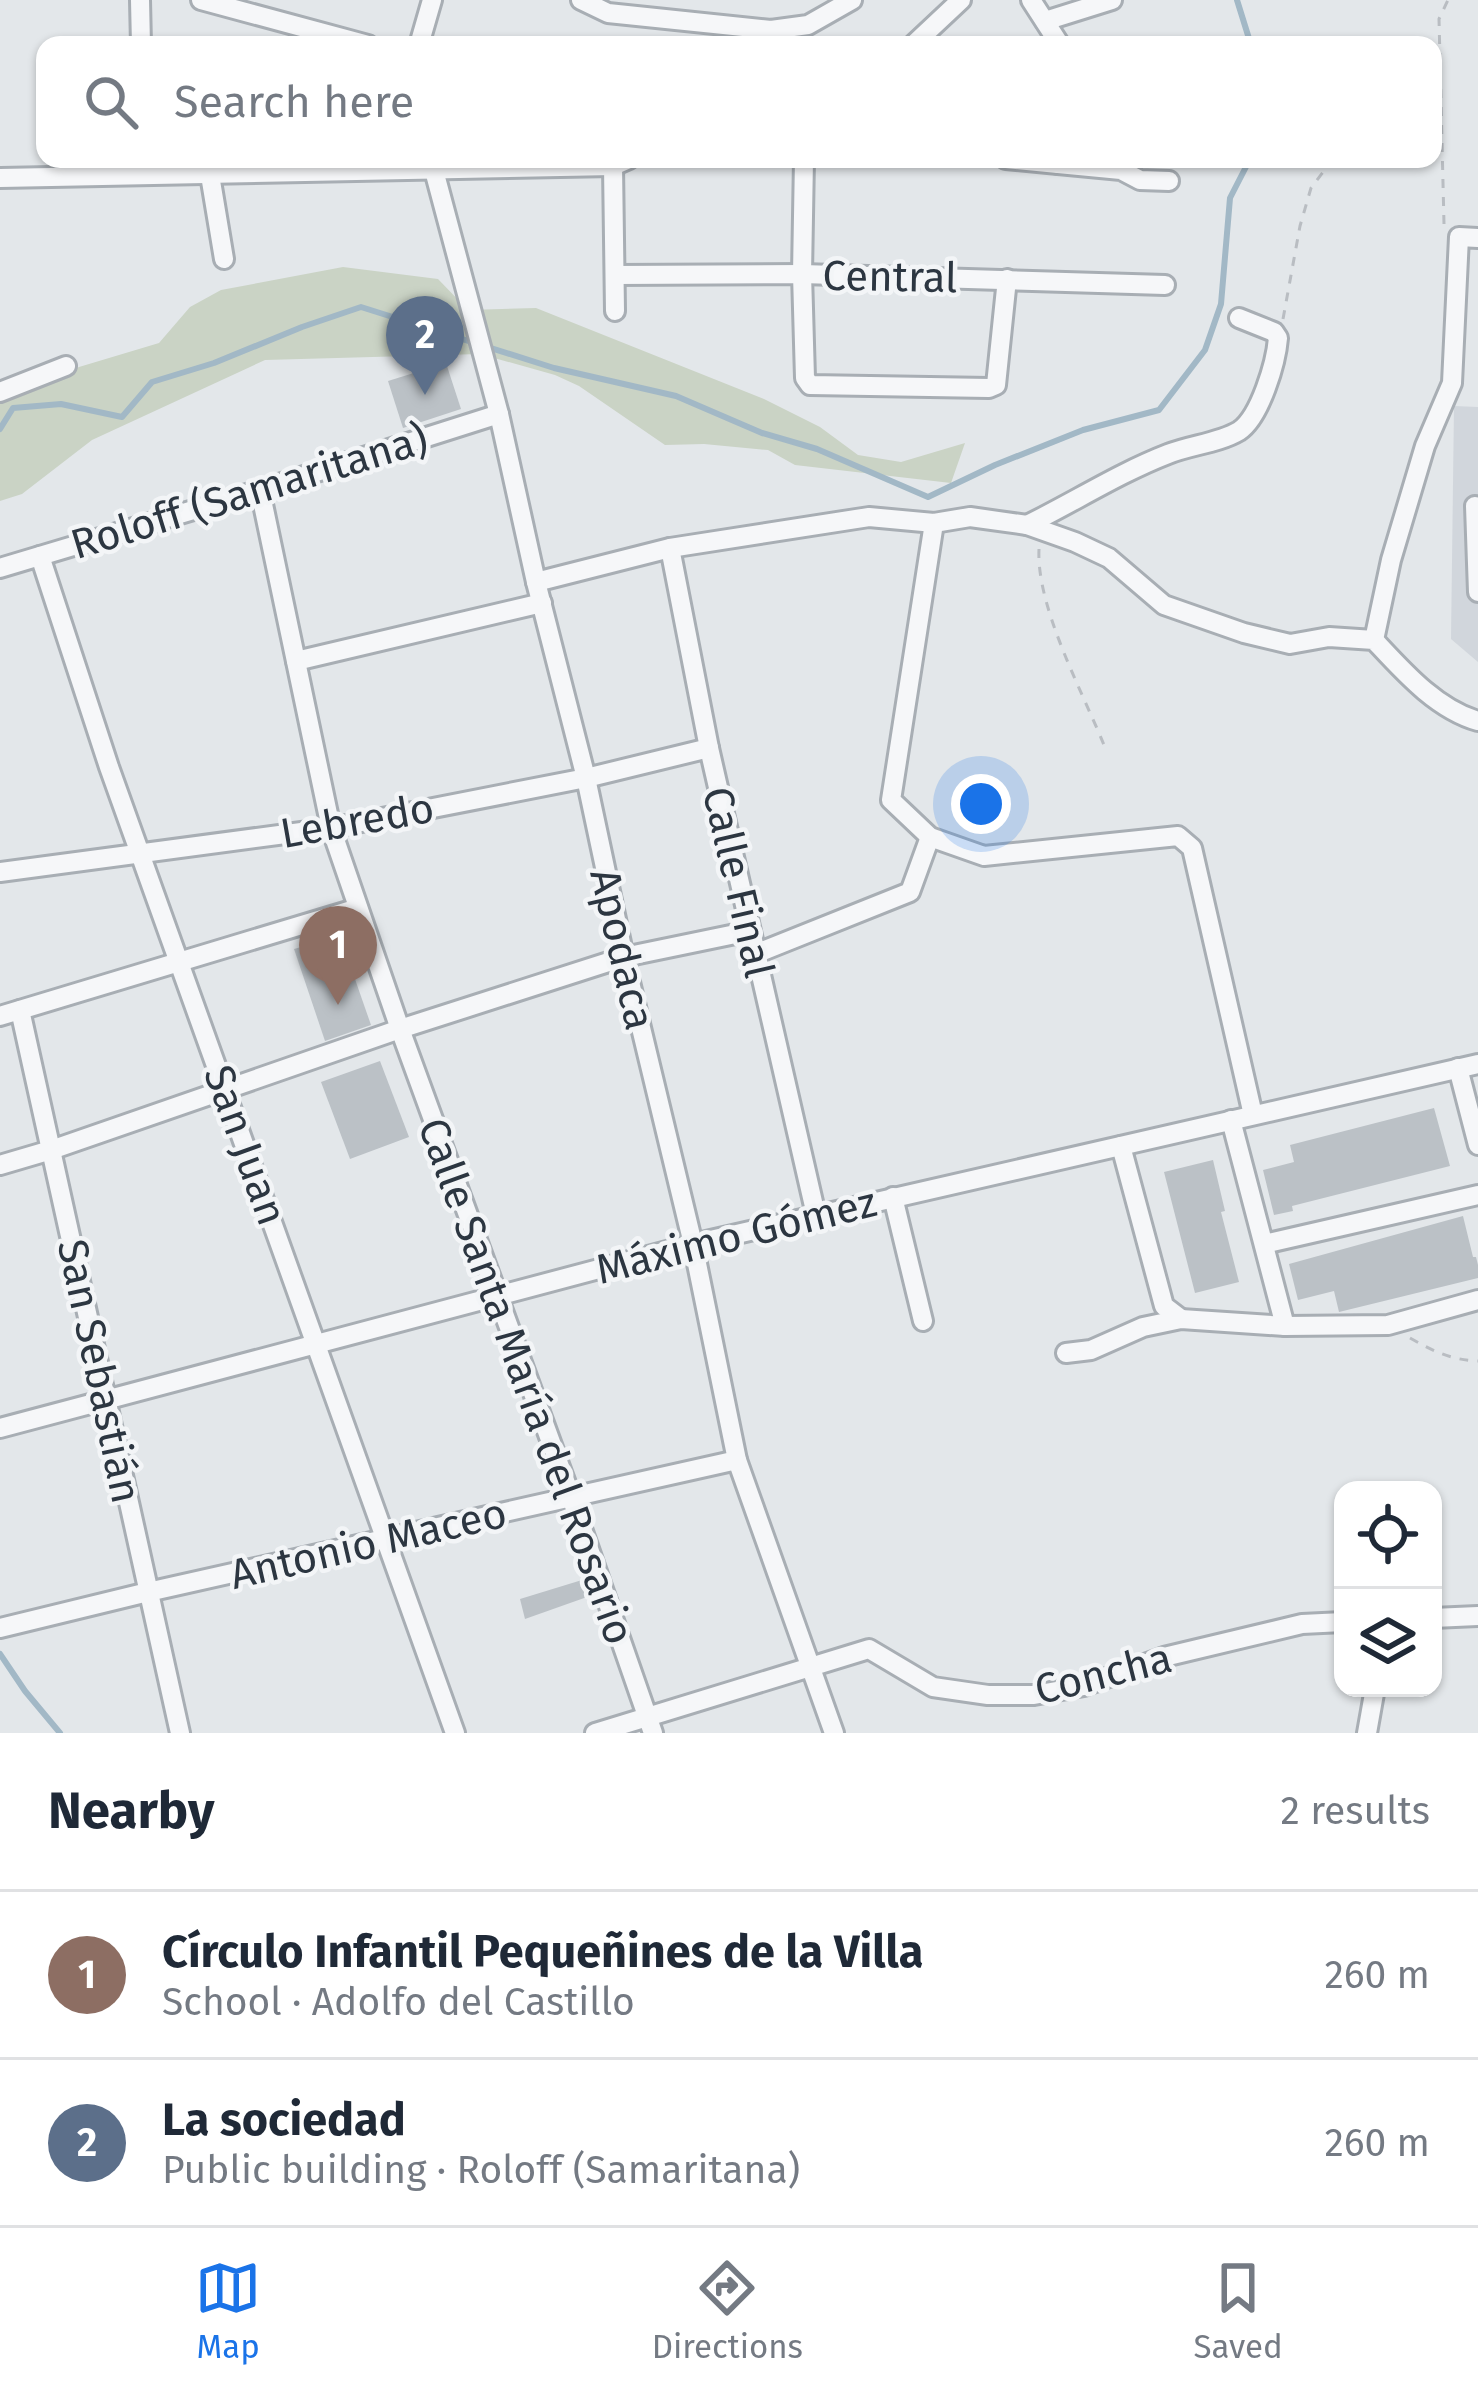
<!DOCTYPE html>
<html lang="en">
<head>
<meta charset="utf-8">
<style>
  :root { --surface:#fff; --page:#f2f2f3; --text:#1f2937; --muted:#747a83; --line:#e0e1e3; --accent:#1a73e8 }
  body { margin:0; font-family:"Fira Sans",sans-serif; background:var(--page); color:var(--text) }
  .controls { position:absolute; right:36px; bottom:36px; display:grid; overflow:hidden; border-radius:24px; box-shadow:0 3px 9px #0004 }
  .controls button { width:108px; height:108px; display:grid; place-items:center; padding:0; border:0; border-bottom:3px solid var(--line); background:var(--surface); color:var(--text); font:60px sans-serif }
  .you { position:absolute; left:981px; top:804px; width:42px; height:42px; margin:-30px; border:9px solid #fff; border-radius:50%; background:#1a73e8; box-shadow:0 0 0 18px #1a73e833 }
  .badge { display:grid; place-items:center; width:78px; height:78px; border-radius:50%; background:var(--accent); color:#fff; font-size:39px; font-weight:700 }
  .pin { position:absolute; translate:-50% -99px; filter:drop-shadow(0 3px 6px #0008) }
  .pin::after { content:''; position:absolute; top:63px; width:42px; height:36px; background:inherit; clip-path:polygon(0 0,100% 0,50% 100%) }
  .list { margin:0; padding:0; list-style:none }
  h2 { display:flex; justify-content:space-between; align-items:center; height:156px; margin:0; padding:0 48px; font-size:51px }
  h2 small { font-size:39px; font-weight:400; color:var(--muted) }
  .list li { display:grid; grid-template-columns:78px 1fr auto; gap:36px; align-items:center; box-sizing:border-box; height:168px; padding:0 48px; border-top:3px solid var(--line) }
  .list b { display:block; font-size:45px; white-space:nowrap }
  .list p { margin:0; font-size:39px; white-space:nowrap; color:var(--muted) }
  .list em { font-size:39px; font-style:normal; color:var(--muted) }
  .icon { flex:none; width:66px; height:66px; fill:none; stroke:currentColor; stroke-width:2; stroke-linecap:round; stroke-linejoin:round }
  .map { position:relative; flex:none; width:1478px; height:1733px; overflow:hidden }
  .search { position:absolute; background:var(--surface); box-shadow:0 3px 9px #0004; left:36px; right:36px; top:36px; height:132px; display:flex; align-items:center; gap:30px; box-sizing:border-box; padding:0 42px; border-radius:24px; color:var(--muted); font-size:45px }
  .sheet { height:492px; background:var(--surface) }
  nav { display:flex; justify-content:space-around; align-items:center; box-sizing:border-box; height:168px; border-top:3px solid var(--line); background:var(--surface); font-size:33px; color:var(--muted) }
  nav a { display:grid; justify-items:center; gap:6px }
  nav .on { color:var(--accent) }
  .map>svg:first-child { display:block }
  .built { fill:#d1d6dc }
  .green { fill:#cad3c5 }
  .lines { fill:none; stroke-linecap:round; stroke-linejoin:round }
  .stream { stroke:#a2b8c6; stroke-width:6 }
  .building { fill:#bbc1c6 }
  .minor-casing { stroke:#a8aeb4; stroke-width:24 }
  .path { stroke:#b9bdc2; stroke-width:3; stroke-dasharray:9 9; stroke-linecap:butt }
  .minor { stroke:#f6f7f9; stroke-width:18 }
  .labels { text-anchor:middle; stroke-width:9; stroke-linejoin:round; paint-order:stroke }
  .street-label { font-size:42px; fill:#2c3641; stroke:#f3f5f7 }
</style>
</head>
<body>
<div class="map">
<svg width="1478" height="1733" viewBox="0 0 1478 1733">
  <rect width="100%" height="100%" fill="#e3e7ea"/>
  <!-- built -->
  <polygon class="built" points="1454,406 1478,407 1478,662 1451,639"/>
  <!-- green -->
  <polygon class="green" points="343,267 438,279 468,310 536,308 764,399 820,427 858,455 901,462 965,443 951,483 795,465 768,450 704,444 665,445 579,386 555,375 480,354 265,360 92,440 22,494 0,501 0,404 79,367 159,343 190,307 221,290"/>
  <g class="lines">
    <!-- stream -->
    <g class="stream">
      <polyline points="1237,0 1251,45"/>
      <polyline points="0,429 13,408 61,404 122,417 152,382 214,363 302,327 361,307 554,368 676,396 762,433 817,449 928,497 995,465 1083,430 1159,410 1205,350 1221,304 1230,198 1250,159"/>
      <polyline points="0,1654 25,1691 60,1733"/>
    </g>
  </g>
  <!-- building -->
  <g class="building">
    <polygon points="446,363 461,409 403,428 388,381"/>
    <polygon points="340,936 371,1025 325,1041 294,949"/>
    <polygon points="380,1061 409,1137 350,1159 321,1082"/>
    <polygon points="1434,1108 1450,1166 1292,1206 1293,1211 1274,1215 1263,1170 1294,1162 1290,1145"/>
    <polygon points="1213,1160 1225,1211 1221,1212 1239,1282 1195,1293 1164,1172"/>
    <polygon points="1463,1216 1473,1257 1476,1257 1478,1265 1478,1278 1339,1312 1334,1291 1298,1300 1289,1264"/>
    <polygon points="582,1580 587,1597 525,1619 520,1599"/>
  </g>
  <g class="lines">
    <!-- minor casing -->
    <g class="minor-casing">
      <g id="minor">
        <polyline points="140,0 141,45"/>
        <polyline points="201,0 368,45"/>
        <polyline points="581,0 608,13 771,30 808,25 852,0"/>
        <polyline points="1031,0 1060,45"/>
        <polyline points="1045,21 1112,0"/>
        <polyline points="419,45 432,0"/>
        <polyline points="913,45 961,0"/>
        <polyline points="431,159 499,414 536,582 586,778 624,957 693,1244 737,1460 834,1733"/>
        <polyline points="804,159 802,274 805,378 810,385 989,388 996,385 1007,279"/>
        <polyline points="1006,159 1058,164"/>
        <polyline points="1053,159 1058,164 1121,170 1140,180 1169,181"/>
        <polyline points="613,166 615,311"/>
        <polyline points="210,175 224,259"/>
        <polyline points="0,178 613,166 629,159"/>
        <polyline points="615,275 802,274 1165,285"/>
        <polyline points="0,392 66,366"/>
        <polyline points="260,490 331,828 400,1029 571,1497 653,1733"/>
        <polyline points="1475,506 1478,592"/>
        <polyline points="934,523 891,800 930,837 984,856 1178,836 1192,848 1253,1115"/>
        <path d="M1027,525C1074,502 1119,473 1168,454C1190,445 1219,443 1239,431C1260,417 1276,363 1278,338L1274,332L1239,318"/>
        <polyline points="670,548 709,748 816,1215"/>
        <polyline points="40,556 109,767 455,1733"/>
        <polyline points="0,568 260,490 499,414"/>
        <path d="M536,582L670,548L869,517L934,523L970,517L1027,525L1075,542L1109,558L1164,605L1244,633L1290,644L1329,637L1374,640C1403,671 1436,709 1478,721"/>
        <polyline points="1374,640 1391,560 1425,446 1452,383 1459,237 1478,238"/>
        <polyline points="296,661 542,603"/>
        <polyline points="0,872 331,828 586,778 709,748"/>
        <polyline points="755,954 910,892 930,837"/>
        <polyline points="20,1010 180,1733"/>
        <polyline points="0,1016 358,908"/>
        <polyline points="1458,1068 1478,1145"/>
        <polyline points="1231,1120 1285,1326"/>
        <polyline points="1121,1146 1164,1306 1181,1319"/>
        <polyline points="0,1165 51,1150 400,1029 624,957 750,931"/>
        <polyline points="893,1197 923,1321"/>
        <polyline points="1264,1244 1478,1195"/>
        <polyline points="1066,1353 1091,1350 1143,1327 1181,1319 1285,1326 1388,1325 1478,1300"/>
        <polyline points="0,1428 693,1244 1478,1064"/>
        <polyline points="1433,1618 1478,1616"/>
        <polyline points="0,1628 148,1592 737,1460"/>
        <polyline points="595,1733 869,1649 933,1687 988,1695 1034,1695 1084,1686 1164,1657 1302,1624 1343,1622"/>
        <polyline points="1367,1733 1375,1688"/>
      </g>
    </g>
    <!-- path -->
    <g class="path">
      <polyline points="1444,224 1439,19 1448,0"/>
      <polyline points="1283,319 1300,226 1311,188 1333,159"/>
      <path d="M1039,549C1036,606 1082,691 1104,745"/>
      <path d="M1410,1338C1433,1351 1451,1360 1478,1361"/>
    </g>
    <!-- minor -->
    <use href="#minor" class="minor"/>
  </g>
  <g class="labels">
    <!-- street labels -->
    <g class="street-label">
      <text transform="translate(890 276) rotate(1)" y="15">Central</text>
      <text transform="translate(249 491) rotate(-17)" y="15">Roloff (Samaritana)</text>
      <text transform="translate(357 820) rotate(-10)" y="15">Lebredo</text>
      <text transform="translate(739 882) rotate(77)" y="15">Calle Final</text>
      <text transform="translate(623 949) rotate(77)" y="15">Apodaca</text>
      <text transform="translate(246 1145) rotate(70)" y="15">San Juan</text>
      <text transform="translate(736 1235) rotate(-14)" y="15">Máximo Gómez</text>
      <text transform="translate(100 1371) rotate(78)" y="15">San Sebastián</text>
      <text transform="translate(527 1381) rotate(70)" y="15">Calle Santa María del Rosario</text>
      <text transform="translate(368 1543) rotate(-13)" y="15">Antonio Maceo</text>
      <text transform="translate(1103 1673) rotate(-14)" y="15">Concha</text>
    </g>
  </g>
</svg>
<div class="controls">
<button><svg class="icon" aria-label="locate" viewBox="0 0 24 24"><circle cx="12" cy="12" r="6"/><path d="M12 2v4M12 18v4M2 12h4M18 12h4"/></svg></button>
<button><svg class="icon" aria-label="layers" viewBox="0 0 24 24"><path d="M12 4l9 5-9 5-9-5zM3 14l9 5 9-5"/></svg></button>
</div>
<div class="you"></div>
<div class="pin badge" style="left:338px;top:1005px;background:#8d6e63">1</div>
<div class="pin badge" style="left:425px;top:395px;background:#5c6f8a">2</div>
<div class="search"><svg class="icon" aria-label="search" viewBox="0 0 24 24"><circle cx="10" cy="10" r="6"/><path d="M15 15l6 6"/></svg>Search here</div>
</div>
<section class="sheet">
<h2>Nearby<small>2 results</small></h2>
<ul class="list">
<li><span class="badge" style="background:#8d6e63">1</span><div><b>Círculo Infantil Pequeñines de la Villa</b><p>School · Adolfo del Castillo</p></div><em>260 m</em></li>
<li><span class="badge" style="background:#5c6f8a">2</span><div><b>La sociedad</b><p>Public building · Roloff (Samaritana)</p></div><em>260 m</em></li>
</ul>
</section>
<nav>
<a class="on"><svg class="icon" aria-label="map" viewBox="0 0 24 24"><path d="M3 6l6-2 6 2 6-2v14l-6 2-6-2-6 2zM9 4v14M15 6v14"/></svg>Map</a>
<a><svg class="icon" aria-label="directions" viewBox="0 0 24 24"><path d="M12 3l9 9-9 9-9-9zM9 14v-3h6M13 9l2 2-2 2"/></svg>Directions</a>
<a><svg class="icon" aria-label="saved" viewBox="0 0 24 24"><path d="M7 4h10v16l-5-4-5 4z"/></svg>Saved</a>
</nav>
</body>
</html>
